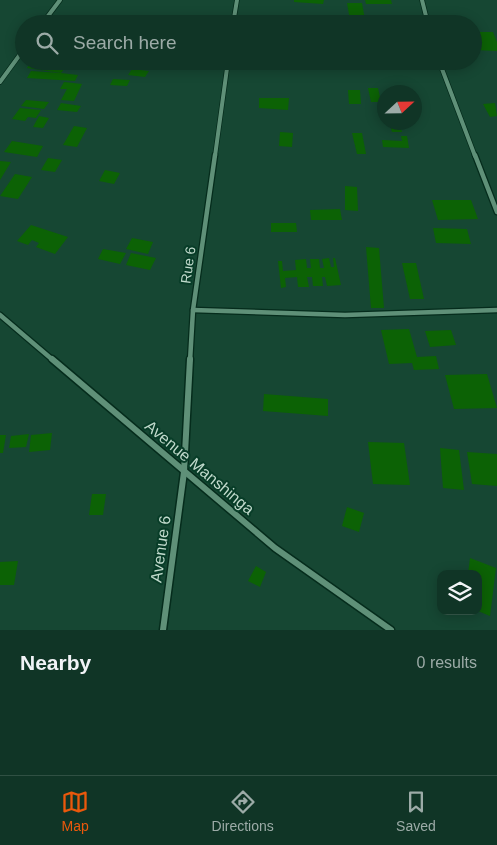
<!DOCTYPE html>
<html lang="en">
<head>
<meta charset="utf-8">
<style>
  :root { --surface:#103526; --page:#193d2e; --text:#f1f3f6; --muted:#9caba7; --line:#305043; --accent:#ea580c }
  body { margin:0; font-family:Helvetica,sans-serif; background:var(--page); color:var(--text) }
  .controls { position:absolute; right:15px; bottom:15px; display:grid; overflow:hidden; border-radius:10px; box-shadow:0 2px 12px #0003 }
  .controls button { width:45px; height:45px; display:grid; place-items:center; padding:0; border:0; border-bottom:1px solid var(--line); background:var(--surface); color:var(--text); font:25px sans-serif }
  .compass { position:absolute; left:377px; top:85px; width:45px; height:45px; border-radius:50%; background:var(--surface); box-shadow:0 2px 12px #0003; rotate:68deg }
  .list { margin:0; padding:0; list-style:none }
  h2 { display:flex; justify-content:space-between; align-items:center; height:65px; margin:0; padding:0 20px; font-size:21px }
  h2 small { font-size:16px; font-weight:400; color:var(--muted) }
  .icon { flex:none; width:28px; height:28px; fill:none; stroke:currentColor; stroke-width:2; stroke-linecap:round; stroke-linejoin:round }
  .map { position:relative; flex:none; width:497px; height:630px; overflow:hidden }
  .search { position:absolute; background:var(--surface); box-shadow:0 2px 12px #0003; left:15px; right:15px; top:15px; height:55px; display:flex; align-items:center; gap:12px; box-sizing:border-box; padding:0 18px; border-radius:28px; color:var(--muted); font-size:19px }
  .sheet { height:145px; background:var(--surface) }
  nav { display:flex; justify-content:space-around; align-items:center; box-sizing:border-box; height:70px; border-top:1px solid var(--line); background:var(--surface); font-size:14px; color:var(--muted) }
  nav a { display:grid; justify-items:center; gap:2px }
  nav .on { color:var(--accent) }
  .map>svg:first-child { display:block }
  .building { fill:#0c6205 }
  .lines { fill:none; stroke-linecap:round; stroke-linejoin:round }
  .minor-far2-casing { stroke:#052c1c; stroke-width:5.5 }
  .minor-far1-casing { stroke:#052c1c; stroke-width:7 }
  .minor-casing { stroke:#052c1c; stroke-width:9 }
  .minor-far2 { stroke:#5f9078; stroke-width:4 }
  .minor-far1 { stroke:#5f9078; stroke-width:4.5 }
  .minor { stroke:#5f9078; stroke-width:6 }
  .labels { text-anchor:middle; stroke-width:4; stroke-linejoin:round; paint-order:stroke }
  .street-label { font-size:14px; fill:#c1dacc; stroke:#083d28 }
  .near-street-label { font-size:16px; fill:#c1dacc; stroke:#083d28 }
</style>
</head>
<body>
<div class="map">
<svg width="497" height="630" viewBox="0 0 497 630">
  <rect width="100%" height="100%" fill="#164733"/>
  <!-- building -->
  <g class="building">
    <polygon points="294,0 324,0 323,4 294,2"/>
    <polygon points="365,0 391,0 392,4 366,4"/>
    <polygon points="347,3 362,3 365,20 350,20"/>
    <polygon points="407,16 420,16 422,24 401,24 400,18 408,19"/>
    <polygon points="473,32 493,32 497,42 497,51 473,50"/>
    <polygon points="30,63 65,68 61,73 27,68"/>
    <polygon points="132,69 149,71 145,77 128,75"/>
    <polygon points="31,71 61,73 78,75 75,81 27,78"/>
    <polygon points="113,79 130,80 127,86 110,85"/>
    <polygon points="64,82 82,84 74,101 61,100 67,89 60,89"/>
    <polygon points="368,88 378,88 381,102 371,102"/>
    <polygon points="348,90 360,90 361,104 349,104"/>
    <polygon points="259,98 289,98 288,110 259,108"/>
    <polygon points="26,100 49,102 44,109 21,106"/>
    <polygon points="61,103 81,106 77,112 57,110"/>
    <polygon points="495,103 497,116 490,117 483,104"/>
    <polygon points="20,108 41,110 36,118 28,117 25,121 12,119"/>
    <polygon points="39,116 49,118 43,128 33,127"/>
    <polygon points="389,122 399,122 402,132 392,132"/>
    <polygon points="74,126 87,128 77,147 63,145"/>
    <polygon points="280,132 293,133 292,147 279,146"/>
    <polygon points="352,133 362,133 366,154 357,154"/>
    <polygon points="401,136 407,136 409,148 383,147 382,140 402,141"/>
    <polygon points="12,141 43,146 37,157 4,152"/>
    <polygon points="48,158 62,160 55,172 41,170"/>
    <polygon points="0,161 11,162 0,180"/>
    <polygon points="105,170 120,173 114,184 99,181"/>
    <polygon points="15,174 32,177 18,199 0,196"/>
    <polygon points="345,186 357,187 358,211 345,210"/>
    <polygon points="432,200 471,200 478,219 438,220"/>
    <polygon points="340,209 342,220 311,220 310,210"/>
    <polygon points="271,223 296,223 297,232 271,232"/>
    <polygon points="31,225 68,237 55,254 36,247 39,243 32,240 28,245 17,241"/>
    <polygon points="433,228 467,229 471,244 436,243"/>
    <polygon points="132,238 153,242 148,254 126,249"/>
    <polygon points="366,247 379,248 384,308 371,308"/>
    <polygon points="103,249 126,253 120,264 98,259"/>
    <polygon points="131,253 156,258 150,270 126,265"/>
    <polygon points="329,258 331,267 334,267 333,258 335,258 341,285 327,286 325,277 322,277 323,286 313,286 312,277 307,277 309,287 298,287 297,277 285,278 286,287 281,288 278,261 282,261 283,271 296,270 295,260 306,259 307,268 311,268 310,259 319,259 320,268 324,268 322,259"/>
    <polygon points="402,263 416,263 424,299 410,299"/>
    <polygon points="409,329 417,357 436,356 439,369 414,370 412,363 389,364 381,330"/>
    <polygon points="451,330 456,345 430,347 425,331"/>
    <polygon points="487,374 497,408 454,409 445,375"/>
    <polygon points="264,394 328,399 328,416 263,411"/>
    <polygon points="52,433 50,450 29,452 31,435"/>
    <polygon points="29,434 26,447 9,448 11,436"/>
    <polygon points="0,435 6,435 3,453 0,453"/>
    <polygon points="368,442 404,443 410,485 373,484"/>
    <polygon points="440,448 459,450 464,490 443,488"/>
    <polygon points="467,452 497,454 497,486 472,484"/>
    <polygon points="92,494 106,494 103,515 89,515"/>
    <polygon points="347,507 364,513 359,532 342,526"/>
    <polygon points="470,558 496,568 490,616 478,611 478,574 468,574"/>
    <polygon points="18,561 14,585 0,585 0,562"/>
    <polygon points="256,566 266,572 260,587 248,581"/>
  </g>
  <g class="lines">
    <!-- minor-far2 casing -->
    <g class="minor-far2-casing">
      <g id="minor-far2">
        <polyline points="422,0 428,24"/>
        <polyline points="42,24 60,0"/>
        <polyline points="233,24 237,0"/>
        <polyline points="439,61 475,156"/>
        <polyline points="0,82 24,49"/>
        <polyline points="215,156 228,61"/>
      </g>
    </g>
    <!-- minor-far1 casing -->
    <g class="minor-far1-casing">
      <g id="minor-far1">
        <polyline points="475,155 497,212"/>
        <polyline points="193,310 345,315 497,310"/>
        <polyline points="0,315 54,361"/>
        <polyline points="190,361 193,310 215,155"/>
      </g>
    </g>
    <!-- minor casing -->
    <g class="minor-casing">
      <g id="minor">
        <polyline points="52,359 275,548 391,630"/>
        <polyline points="163,630 184,472 190,359"/>
      </g>
    </g>
    <!-- minor-far2 -->
    <use href="#minor-far2" class="minor-far2"/>
    <!-- minor-far1 -->
    <use href="#minor-far1" class="minor-far1"/>
    <!-- minor -->
    <use href="#minor" class="minor"/>
  </g>
  <g class="labels">
    <!-- street labels -->
    <g class="street-label">
      <text transform="translate(188 265) rotate(-82)" y="5">Rue 6</text>
    </g>
    <!-- near-street labels -->
    <g class="near-street-label">
      <text transform="translate(200 467) rotate(40)" y="6">Avenue Manshinga</text>
      <text transform="translate(160 549) rotate(-82)" y="6">Avenue 6</text>
    </g>
  </g>
</svg>
<div class="controls">
<button><svg class="icon" aria-label="layers" viewBox="0 0 24 24"><path d="M12 4l9 5-9 5-9-5zM3 14l9 5 9-5"/></svg></button>
</div>
<svg class="compass" viewBox="-18 -18 36 36"><path d="M0-13l5 13h-10z" fill="#e53935"/><path d="M0 13l5-13h-10z" fill="#9caba7"/></svg>
<div class="search"><svg class="icon" aria-label="search" viewBox="0 0 24 24"><circle cx="10" cy="10" r="6"/><path d="M15 15l6 6"/></svg>Search here</div>
</div>
<section class="sheet">
<h2>Nearby<small>0 results</small></h2>
<ul class="list">
</ul>
</section>
<nav>
<a class="on"><svg class="icon" aria-label="map" viewBox="0 0 24 24"><path d="M3 6l6-2 6 2 6-2v14l-6 2-6-2-6 2zM9 4v14M15 6v14"/></svg>Map</a>
<a><svg class="icon" aria-label="directions" viewBox="0 0 24 24"><path d="M12 3l9 9-9 9-9-9zM9 14v-3h6M13 9l2 2-2 2"/></svg>Directions</a>
<a><svg class="icon" aria-label="saved" viewBox="0 0 24 24"><path d="M7 4h10v16l-5-4-5 4z"/></svg>Saved</a>
</nav>
</body>
</html>
